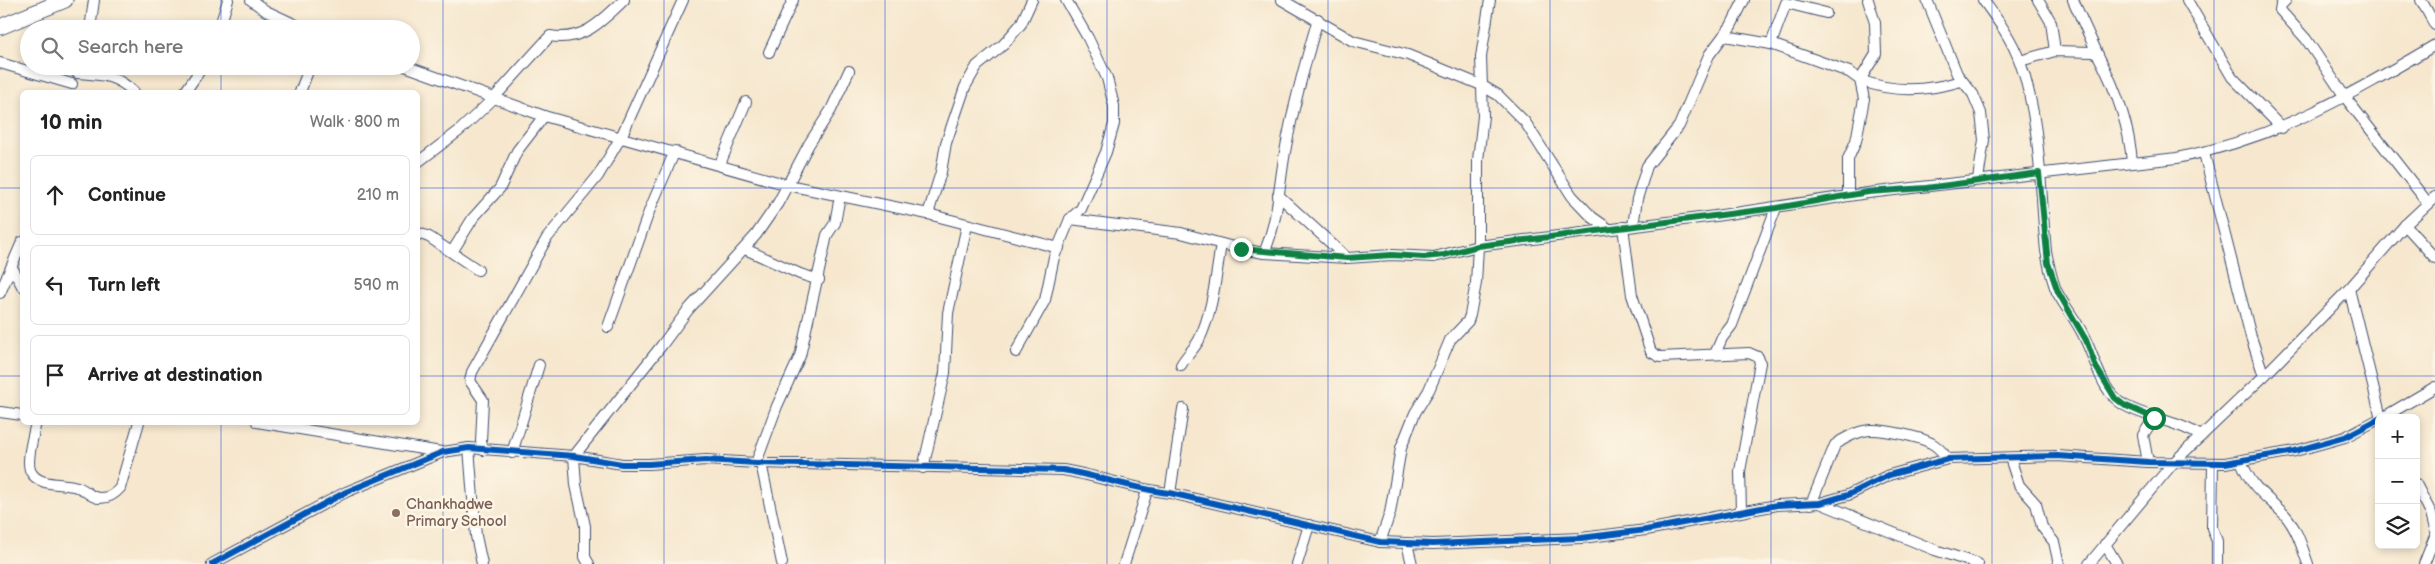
<!DOCTYPE html>
<html lang="en">
<head>
<meta charset="utf-8">
<style>
  :root { --surface:#fff; --page:#f6f6f6; --text:#222; --muted:#767676; --line:#e0e0e0 }
  body { margin:0; font-family:"Balsamiq Sans",sans-serif; background:var(--page); color:var(--text) }
  .controls { position:absolute; right:15px; bottom:15px; display:grid; overflow:hidden; border-radius:8px; box-shadow:0 2px 8px #0003 }
  .controls button { width:45px; height:45px; display:grid; place-items:center; padding:0; border:0; border-bottom:1px solid var(--line); background:var(--surface); color:var(--text); font:25px sans-serif }
  .stop { position:absolute; width:15px; height:15px; margin:-11px; border:4px solid #0b8043; border-radius:50%; background:#fff }
  .stop.end { background:#0b8043; border-color:#fff; box-shadow:0 1px 5px #0008 }
  .list { margin:0; padding:0; list-style:none }
  h2 { display:flex; justify-content:space-between; align-items:center; height:65px; margin:0; padding:0 20px; font-size:21px }
  h2 small { font-size:16px; font-weight:400; color:var(--muted) }
  .list li { display:grid; grid-template-columns:32px 1fr auto; gap:15px; align-items:center; box-sizing:border-box; height:80px; margin:0 10px 10px; padding:0 10px; border:1px solid var(--line); border-radius:8px }
  .list b { display:block; font-size:19px; white-space:nowrap }
  .list em { font-size:16px; font-style:normal; color:var(--muted) }
  .icon { flex:none; width:28px; height:28px; fill:none; stroke:currentColor; stroke-width:2; stroke-linecap:round; stroke-linejoin:round }
  .map { position:relative; flex:none; width:2435px; height:564px; overflow:hidden }
  .search { position:absolute; background:var(--surface); box-shadow:0 2px 8px #0003; left:20px; top:20px; width:400px; height:55px; display:flex; align-items:center; gap:12px; box-sizing:border-box; padding:0 18px; border-radius:28px; color:var(--muted); font-size:19px }
  .panel { position:absolute; background:var(--surface); box-shadow:0 2px 8px #0003; left:20px; top:90px; width:400px; height:335px; border-radius:8px }
  .map>svg:first-child { display:block }
  .lines { fill:none; stroke-linecap:round; stroke-linejoin:round }
  .street-casing { stroke:#3c4b6f; stroke-width:12 }
  .secondary-casing { stroke:#3c4b6f; stroke-width:17 }
  .street { stroke:#fff; stroke-width:10 }
  .secondary { stroke:#fff; stroke-width:15 }
  .cycleway-casing { stroke:#fcf5e5; stroke-width:9 }
  .cycleway { stroke:#0057b8; stroke-width:6 }
  .route { stroke:#0b8043; stroke-width:6 }
  .grid { fill:none; stroke:#1d4ed8; stroke-width:1; stroke-opacity:0.55 }
  .education-dot { fill:#8d6e63; stroke:#fcf5e5; stroke-width:2 }
  .labels { text-anchor:middle; stroke-width:5; stroke-linejoin:round; paint-order:stroke }
  .education-label { font-size:15px; fill:#785e54; stroke:#fcf5e5; text-anchor:start }
</style>
</head>
<body>
<div class="map">
<svg width="2435" height="564" viewBox="0 0 2435 564">
  <rect width="100%" height="100%" fill="#fcf5e5"/>
  <filter id="ink" filterUnits="userSpaceOnUse"><feTurbulence type="fractalNoise" baseFrequency=".02" numOctaves="2"/><feDisplacementMap in="SourceGraphic" scale="10" xChannelSelector="R" yChannelSelector="G"/><feConvolveMatrix kernelMatrix="1 2 1 2 8 2 1 2 1" color-interpolation-filters="sRGB"/></filter>
  <filter id="wash" filterUnits="userSpaceOnUse"><feTurbulence type="fractalNoise" baseFrequency=".0096" numOctaves="4" result="noise"/><feDisplacementMap in="SourceGraphic" scale="20" xChannelSelector="R" yChannelSelector="G"/><feGaussianBlur stdDeviation="1.12" result="paint"/><feColorMatrix in="noise" values="0 0 0 0 0 0 0 0 0 0 0 0 0 0 0 0 0 1.4 0 .05"/><feComposite in="paint" operator="in"/></filter>
  <g filter="url(#wash)">
    <rect width="100%" height="100%" fill="#f6e7ce"/>
  </g>
  <g filter="url(#ink)">
    <g class="lines">
      <!-- street casing -->
      <g class="street-casing">
        <g id="street">
          <polyline points="251,0 266,11 305,29"/>
          <polyline points="1282,0 1353,41 1408,55 1481,85 1498,95 1525,122 1572,196 1592,217 1609,229"/>
          <path d="M1868,0L1875,23L1876,54L1860,80C1893,93 1928,91 1961,81"/>
          <polyline points="1927,0 1957,74 1973,94 1981,113 1984,140 1978,179"/>
          <path d="M1983,0C1997,19 2012,39 2020,62C2041,120 2040,190 2046,251C2049,265 2051,279 2057,292C2066,309 2079,323 2086,341C2096,361 2102,393 2124,405C2149,419 2176,420 2201,436"/>
          <polyline points="2038,0 2051,22 2055,51"/>
          <polyline points="2073,0 2098,55"/>
          <polyline points="2187,0 2232,77 2282,128"/>
          <polyline points="2286,0 2281,5 2280,10 2306,39 2345,97 2428,203"/>
          <polyline points="2421,0 2435,25"/>
          <polyline points="90,29 94,0"/>
          <polyline points="219,29 228,0"/>
          <polyline points="1725,36 1771,44 1849,72 1860,80 1864,99 1856,141 1848,159 1848,195"/>
          <polyline points="1771,44 1786,3 1826,13"/>
          <polyline points="769,52 793,0"/>
          <path d="M2020,61L2055,51L2093,52L2098,55C2116,89 2129,123 2132,162"/>
          <polyline points="0,63 72,84"/>
          <polyline points="405,66 544,116 788,185 928,214 1059,248"/>
          <path d="M77,73C102,75 114,74 134,92"/>
          <polyline points="185,92 203,66"/>
          <polyline points="300,92 310,66"/>
          <polyline points="2204,153 2251,337 2264,376"/>
          <path d="M418,162L459,131L493,99L550,36C583,42 602,21 624,0"/>
          <polyline points="720,164 746,102"/>
          <polyline points="1278,195 1347,258"/>
          <polyline points="928,214 941,172 946,143 965,87 977,66 1003,45 1021,24 1032,0"/>
          <path d="M1070,219L1181,233L1241,249L1264,253L1347,258L1392,255L1434,257L1478,246L1715,216L1868,193L2177,158C2277,138 2349,96 2435,45"/>
          <polyline points="2405,225 2435,258"/>
          <polyline points="1633,226 1637,199 1647,166 1679,126 1709,55 1731,26 1744,0"/>
          <polyline points="1623,227 1632,295 1651,352 1660,357 1749,353 1758,357 1760,363 1740,471 1741,511"/>
          <polyline points="418,233 429,237 478,270"/>
          <polyline points="745,249 800,274 819,280"/>
          <polyline points="452,252 473,218 500,188 517,151 544,116"/>
          <path d="M1264,253C1278,221 1279,186 1285,152C1293,107 1305,63 1318,19"/>
          <polyline points="13,269 22,286"/>
          <polyline points="2349,289 2381,418"/>
          <polyline points="0,293 22,242"/>
          <polyline points="608,327 650,209 675,151"/>
          <polyline points="1016,352 1045,300 1054,257 1070,219 1081,209 1106,152 1114,124 1114,106 1107,78 1088,38 1066,0"/>
          <polyline points="1715,354 1722,338 1732,325 1776,208"/>
          <path d="M1181,365C1186,356 1194,349 1199,340C1213,311 1216,275 1221,244"/>
          <polyline points="0,412 22,415"/>
          <polyline points="2382,418 2435,387"/>
          <path d="M36,422C34,434 25,462 31,472C39,487 63,482 77,487C86,489 90,498 100,498C109,498 115,494 120,488L139,422"/>
          <polyline points="257,422 441,452"/>
          <polyline points="469,448 476,536 482,564"/>
          <polyline points="483,450 481,441 483,400 470,381 472,372 547,238 598,176 621,137 683,0"/>
          <polyline points="512,453 539,365"/>
          <polyline points="2010,458 2019,485 2036,504 2042,527 2054,542 2059,564"/>
          <path d="M2241,461C2253,490 2264,494 2285,515C2297,529 2302,547 2308,564"/>
          <polyline points="2148,462 2143,435 2154,418"/>
          <polyline points="756,463 777,406 800,356 827,235 835,223 840,196"/>
          <polyline points="761,463 782,563"/>
          <polyline points="2213,463 2212,528 2217,541 2217,564"/>
          <polyline points="923,468 945,373 948,313 967,225"/>
          <polyline points="2416,484 2431,513 2435,529"/>
          <polyline points="1170,493 1183,409"/>
          <polyline points="1820,503 1935,550 1978,564"/>
          <path d="M1811,504L1835,445C1844,438 1858,431 1870,430C1882,429 1921,437 1931,443C1939,447 1943,453 1948,459"/>
          <polyline points="1380,542 1390,513 1401,448 1415,413 1429,390 1450,340 1468,321 1470,315 1476,283 1478,246 1478,160 1483,116 1481,57 1490,0"/>
          <polyline points="1407,544 1412,564"/>
          <polyline points="2105,544 2117,564"/>
          <path d="M212,564L346,492L443,452L469,448L574,456L622,464H649L706,460L756,463L1063,470C1099,476 1133,489 1170,493L1380,542L1433,544L1581,538L1646,530L1777,505L1820,503L1848,495L1889,475L1948,459L2057,456L2148,462L2225,463L2295,451L2345,437L2379,419"/>
          <polyline points="589,564 585,557 585,526 576,485 574,456 662,345 688,310 756,235 778,203 809,144 831,110 849,71"/>
          <polyline points="1124,564 1147,491"/>
          <polyline points="1297,564 1309,525"/>
          <polyline points="2089,564 2174,462 2264,376 2349,289 2405,225 2435,197"/>
          <polyline points="2424,564 2435,536"/>
        </g>
      </g>
      <!-- secondary casing -->
      <g class="secondary-casing">
        <polyline id="secondary" points="0,27 65,0"/>
      </g>
      <!-- street -->
      <use href="#street" class="street"/>
      <!-- secondary -->
      <use href="#secondary" class="secondary"/>
      <!-- cycleway casing -->
      <g class="cycleway-casing">
        <path id="cycleway" d="M212,564L346,492L443,452L469,448L574,456L622,464H649L706,460L756,463L1063,470C1099,476 1133,489 1170,493L1380,542L1433,544L1581,538L1646,530L1777,505L1820,503L1848,495L1889,475L1948,459L2057,456L2148,462L2225,463L2295,451L2345,437L2379,419"/>
      </g>
      <!-- cycleway -->
      <use href="#cycleway" class="cycleway"/>
    </g>
  </g>
  <g class="lines" filter="url(#ink)">
    <!-- route -->
    <polyline class="route" points="1241,249 1347,258 1392,255 1424,257 1444,255 1478,246 1776,208 1868,192 1926,188 2039,173 2048,263 2058,292 2086,340 2096,367 2115,398 2124,405 2154,418"/>
  </g>
  <!-- grid -->
  <path class="grid" d="M221,0V29M443,0V564M664,0V564M885,0V564M1107,0V564M1328,0V564M1550,0V564M1771,0V564M1992,0V564M2214,0V564M221,66V92M0,188H22M418,188H2435M0,376H22M418,376H2435M221,422V564"/>
  <!-- markers -->
  <circle class="education-dot" cx="396" cy="513" r="5"/>
  <g class="labels">
    <!-- education labels -->
    <g class="education-label">
      <text x="406" y="509">Chankhadwe<tspan x="406" dy="17">Primary School</tspan></text>
    </g>
  </g>
</svg>
<div class="controls">
<button>+</button>
<button>−</button>
<button><svg class="icon" aria-label="layers" viewBox="0 0 24 24"><path d="M12 4l9 5-9 5-9-5zM3 14l9 5 9-5"/></svg></button>
</div>
<div class="stop" style="left:2154px;top:418px"></div>
<div class="stop end" style="left:1241px;top:249px"></div>
<div class="search"><svg class="icon" aria-label="search" viewBox="0 0 24 24"><circle cx="10" cy="10" r="6"/><path d="M15 15l6 6"/></svg>Search here</div>
<section class="panel">
<h2>10 min<small>Walk · 800 m</small></h2>
<ul class="list">
<li><svg class="icon" aria-label="ahead" viewBox="0 0 24 24"><path d="M12 20V5M6 11l6-6 6 6"/></svg><div><b>Continue</b></div><em>210 m</em></li>
<li><svg class="icon" aria-label="left" viewBox="0 0 24 24"><path d="M17 20v-9H6M10 6l-5 5 5 5"/></svg><div><b>Turn left</b></div><em>590 m</em></li>
<li><svg class="icon" aria-label="arrive" viewBox="0 0 24 24"><path d="M6 21V4h12l-3 4 3 4H6"/></svg><div><b>Arrive at destination</b></div></li>
</ul>
</section>
</div>
</body>
</html>
